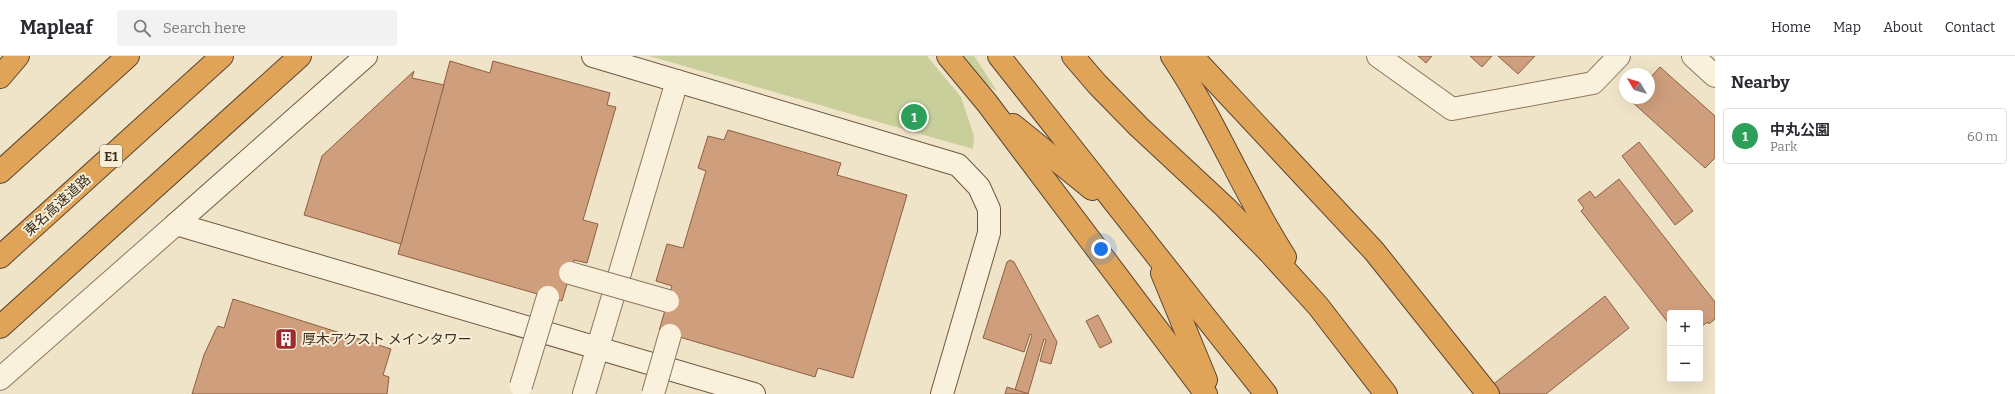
<!DOCTYPE html>
<html lang="en">
<head>
<meta charset="utf-8">
<style>
  :root { --surface:#fff; --page:#f2f2f3; --text:#2b2b33; --muted:#7c7c81; --line:#e1e1e2; --accent:#9e2a2b }
  body { margin:0; font-family:Bitter,"Noto Sans JP",serif; background:var(--page); color:var(--text) }
  .controls { position:absolute; right:12px; bottom:12px; display:grid; overflow:hidden; border-radius:4px; box-shadow:0 4px 16px #0002 }
  .controls button { width:36px; height:36px; display:grid; place-items:center; padding:0; border:0; border-bottom:1px solid var(--line); background:var(--surface); color:var(--text); font:20px sans-serif }
  .compass { position:absolute; left:1619px; top:12px; width:36px; height:36px; border-radius:50%; background:var(--surface); box-shadow:0 4px 16px #0002; rotate:308deg }
  .you { position:absolute; left:1101px; top:193px; width:14px; height:14px; margin:-10px; border:3px solid #fff; border-radius:50%; background:#1a73e8; box-shadow:0 0 0 6px #1a73e833 }
  .badge { display:grid; place-items:center; width:26px; height:26px; border-radius:50%; background:var(--accent); color:#fff; font-size:13px; font-weight:700 }
  .pin { position:absolute; translate:-50% -50%; border:2px solid #fff; box-shadow:0 1px 4px #0006 }
  .list { margin:0; padding:0; list-style:none }
  h2 { display:flex; justify-content:space-between; align-items:center; height:52px; margin:0; padding:0 16px; font-size:17px }
  h2 small { font-size:13px; font-weight:400; color:var(--muted) }
  .list li { display:grid; grid-template-columns:26px 1fr auto; gap:12px; align-items:center; box-sizing:border-box; height:56px; margin:0 8px 8px; padding:0 8px; border:1px solid var(--line); border-radius:4px }
  .list b { display:block; font-size:15px; white-space:nowrap }
  .list p { margin:0; font-size:13px; white-space:nowrap; color:var(--muted) }
  .list em { font-size:13px; font-style:normal; color:var(--muted) }
  .icon { flex:none; width:22px; height:22px; fill:none; stroke:currentColor; stroke-width:2; stroke-linecap:round; stroke-linejoin:round }
  .map { position:relative; flex:none; width:1715px; height:338px; overflow:hidden }
  header { display:flex; align-items:center; gap:24px; box-sizing:border-box; height:56px; padding:0 20px; background:var(--surface); border-bottom:1px solid var(--line) }
  header strong { font-size:19px }
  nav { display:flex; gap:22px; margin-inline-start:auto; font-size:14px }
  .search { width:280px; height:36px; background:var(--page); display:flex; align-items:center; gap:10px; box-sizing:border-box; padding:0 14px; border-radius:4px; color:var(--muted); font-size:15px }
  main { display:flex }
  aside { flex:1; background:var(--surface) }
  .map>svg:first-child { display:block }
  .green { fill:#c9cf9b }
  .building { fill:#cf9f7d; stroke:#8d5f41 }
  .lines { fill:none; stroke-linecap:round; stroke-linejoin:round }
  .street-casing { stroke:#8d765c; stroke-width:24 }
  .secondary-casing { stroke:#6f573f; stroke-width:24 }
  .highway-casing { stroke:#5b4430; stroke-width:24 }
  .street { stroke:#faf1dc; stroke-width:22 }
  .secondary { stroke:#faf1dc; stroke-width:22 }
  .highway { stroke:#e0a458; stroke-width:22 }
  .street-bridge-casing { stroke:#8d765c; stroke-width:24; stroke-linecap:butt }
  .street-bridge { stroke:#faf1dc; stroke-width:22 }
  .labels { text-anchor:middle; stroke-width:4; stroke-linejoin:round; paint-order:stroke }
  .shield { fill:#f7eed8; stroke:#756857; stroke-width:1 }
  .shield-label { font-size:13px; font-weight:bold; fill:#3d2e20 }
  .street-label { font-size:14px; fill:#3d2e20; stroke:#f7eed8 }
  .poi-label { font-size:14px; fill:#3d2e20; stroke:#f7eed8; text-anchor:start }
</style>
</head>
<body>
<header>
<strong>Mapleaf</strong>
<div class="search"><svg class="icon" aria-label="search" viewBox="0 0 24 24"><circle cx="10" cy="10" r="6"/><path d="M15 15l6 6"/></svg>Search here</div>
<nav><a>Home</a><a>Map</a><a>About</a><a>Contact</a></nav>
</header>
<main>
<div class="map">
<svg width="1715" height="338" viewBox="0 0 1715 338">
  <rect width="100%" height="100%" fill="#f0e4c8"/>
  <!-- green -->
  <g class="green">
    <polygon points="649,0 927,0 961,41 974,80 973,93"/>
    <polygon points="962,0 974,0 997,35 985,28"/>
  </g>
  <!-- building -->
  <g class="building">
    <polygon points="1418,0 1432,0 1426,7"/>
    <polygon points="1470,0 1492,0 1482,11"/>
    <polygon points="1498,0 1535,0 1518,18"/>
    <polygon points="450,5 490,17 493,5 610,37 607,49 616,51 583,164 598,168 587,207 574,204 562,245 398,198"/>
    <polygon points="1660,11 1715,60 1715,102 1705,112 1630,44 1632,42 1649,42 1649,23"/>
    <polygon points="414,15 412,22 444,29 401,188 304,159 322,100"/>
    <polygon points="728,74 841,107 837,119 907,139 853,322 818,312 815,321 659,275 672,230 656,225 667,188 683,192 706,115 698,112 708,80 724,84"/>
    <polygon points="1639,86 1693,155 1675,169 1622,100"/>
    <polygon points="1619,123 1715,246 1715,263 1709,268 1708,266 1700,271 1700,257 1670,257 1670,269 1581,155 1584,152 1578,144 1590,135 1595,142"/>
    <polygon points="1010,204 1014,206 1057,286 1051,308 1040,305 1046,284 1044,283 1028,338 1015,334 1032,279 1030,278 1024,296 983,282 1007,206"/>
    <polygon points="1605,240 1629,272 1546,338 1481,338"/>
    <polygon points="233,243 391,293 383,319 389,321 387,338 192,338 204,299 216,273 218,270 224,272"/>
    <polygon points="1098,259 1112,286 1100,292 1086,265"/>
    <polygon points="1007,331 1029,338 1005,338"/>
  </g>
  <g class="lines">
    <!-- street casing -->
    <g class="street-casing">
      <g id="street">
        <polyline points="1378,0 1452,53 1593,27 1619,0"/>
        <polyline points="1693,0 1715,20"/>
        <polyline points="0,323 176,168"/>
        <polyline points="584,338 677,25"/>
      </g>
    </g>
    <!-- secondary casing -->
    <g class="secondary-casing">
      <g id="secondary">
        <polyline points="593,0 958,109 979,131 989,153 989,177 942,338"/>
        <polyline points="176,168 754,338"/>
        <polyline points="176,168 366,0"/>
      </g>
    </g>
    <!-- highway casing -->
    <g class="highway-casing">
      <g id="highway">
        <polyline points="948,0 987,47 1206,338"/>
        <polyline points="999,0 1266,338"/>
        <polyline points="1073,0 1097,28 1139,71 1225,151 1269,196 1318,250 1386,338"/>
        <path d="M1172,0C1215,64 1243,136 1285,201"/>
        <polyline points="1192,0 1374,195 1488,338"/>
        <polyline points="0,21 18,0"/>
        <polyline points="1013,69 1092,133"/>
        <polyline points="0,116 128,0"/>
        <polyline points="0,201 222,0"/>
        <polyline points="1162,217 1206,324"/>
        <polyline points="0,271 300,0"/>
      </g>
    </g>
    <!-- street -->
    <use href="#street" class="street"/>
    <!-- secondary -->
    <use href="#secondary" class="secondary"/>
    <!-- highway -->
    <use href="#highway" class="highway"/>
    <!-- street-bridge casing -->
    <g class="street-bridge-casing">
      <g id="street-bridge">
        <polyline points="570,217 668,245"/>
        <polyline points="521,330 548,241"/>
        <polyline points="653,338 670,279"/>
      </g>
    </g>
    <!-- street-bridge -->
    <use href="#street-bridge" class="street-bridge"/>
  </g>
  <!-- icons -->
  <defs>
    <g id="building-square" transform="scale(1.15)"><rect x="-9" y="-9" width="18" height="18" rx="4" fill="#9e2a2b" stroke="#f7eed8"/><path d="M-4-6H4V6H1V3H-1V6H-4ZM-2.5-4.3h1.7v1.8h-1.7ZM.8-4.3h1.7v1.8H.8ZM-2.5-1h1.7V.8h-1.7ZM.8-1h1.7V.8H.8Z" fill="#fff"/></g>
  </defs>
  <g fill-rule="evenodd">
    <use href="#building-square" x="286" y="283"/>
  </g>
  <g class="labels">
    <!-- shield labels -->
    <rect class="shield" x="100" y="89" width="22" height="22" rx="3"/>
    <g class="shield-label">
      <text x="111" y="105">E1</text>
    </g>
    <!-- street labels -->
    <g class="street-label">
      <text transform="translate(57 149) rotate(-42)" y="5">東名高速道路</text>
    </g>
    <!-- poi labels -->
    <g class="poi-label">
      <text x="302" y="288">厚木アクスト メインタワー</text>
    </g>
  </g>
</svg>
<div class="controls">
<button>+</button>
<button>−</button>
</div>
<svg class="compass" viewBox="-18 -18 36 36"><path d="M0-13l5 13h-10z" fill="#e53935"/><path d="M0 13l5-13h-10z" fill="#7c7c81"/></svg>
<div class="you"></div>
<div class="pin badge" style="left:914px;top:61px;background:#2e9e5b">1</div>
</div>
<aside>
<h2>Nearby<small></small></h2>
<ul class="list">
<li><span class="badge" style="background:#2e9e5b">1</span><div><b>中丸公園</b><p>Park</p></div><em>60 m</em></li>
</ul>
</aside>
</main>
</body>
</html>
